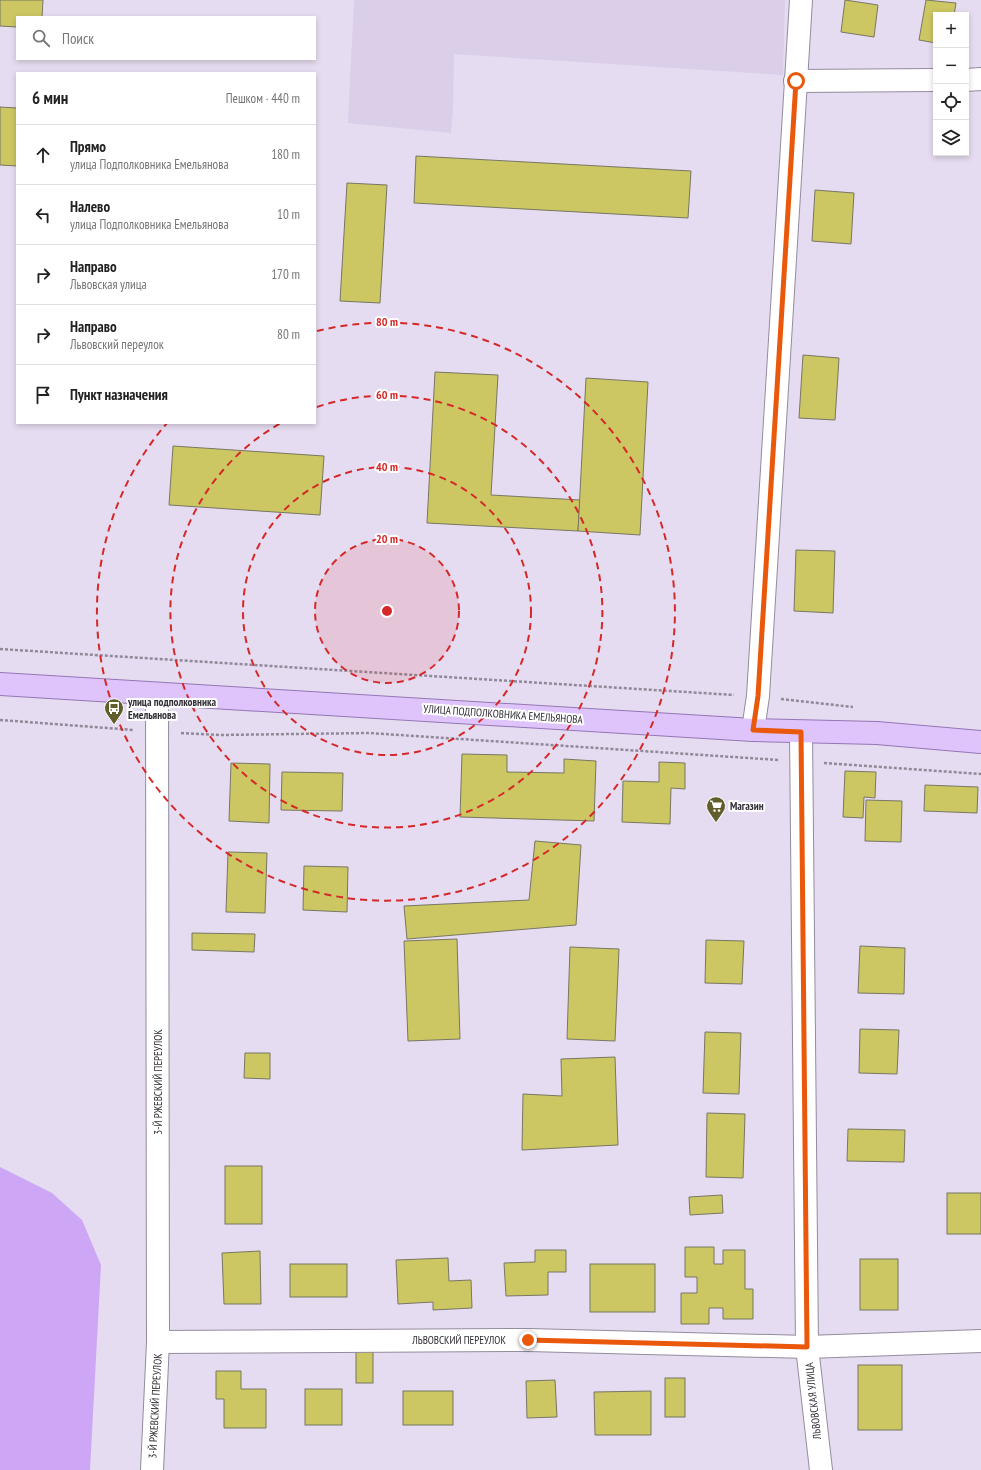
<!DOCTYPE html>
<html lang="ru">
<head>
<meta charset="utf-8">
<style>
  :root { --surface:#fff; --page:#f2f2f2; --text:#222; --muted:#767676; --line:#e0e0e0 }
  body { margin:0; font-family:"PT Sans Narrow",sans-serif; background:var(--page); color:var(--text) }
  .controls { position:absolute; right:12px; top:12px; display:grid; overflow:hidden; border-radius:0px; box-shadow:0 2px 6px #0003 }
  .controls button { width:36px; height:36px; display:grid; place-items:center; padding:0; border:0; border-bottom:1px solid var(--line); background:var(--surface); color:var(--text); font:20px sans-serif }
  .stop { position:absolute; width:12px; height:12px; margin:-9px; border:3px solid #ea580c; border-radius:50%; background:#fff }
  .stop.end { background:#ea580c; border-color:#fff; box-shadow:0 1px 4px #0008 }
  .list { margin:0; padding:0; list-style:none }
  h2 { display:flex; justify-content:space-between; align-items:center; height:52px; margin:0; padding:0 16px; font-size:17px }
  h2 small { font-size:13px; font-weight:400; color:var(--muted) }
  .list li { display:grid; grid-template-columns:26px 1fr auto; gap:12px; align-items:center; box-sizing:border-box; height:60px; padding:0 16px; border-top:1px solid var(--line) }
  .list b { display:block; font-size:15px; white-space:nowrap }
  .list p { margin:0; font-size:13px; white-space:nowrap; color:var(--muted) }
  .list em { font-size:13px; font-style:normal; color:var(--muted) }
  .icon { flex:none; width:22px; height:22px; fill:none; stroke:currentColor; stroke-width:2; stroke-linecap:round; stroke-linejoin:round }
  .map { position:relative; flex:none; width:981px; height:1470px; overflow:hidden }
  .search { position:absolute; background:var(--surface); box-shadow:0 2px 6px #0003; left:16px; top:16px; width:300px; height:44px; display:flex; align-items:center; gap:10px; box-sizing:border-box; padding:0 14px; border-radius:0px; color:var(--muted); font-size:15px }
  .panel { position:absolute; background:var(--surface); box-shadow:0 2px 6px #0003; left:16px; top:72px; width:300px; height:352px; border-radius:0px }
  .map>svg:first-child { display:block }
  .built { fill:#dacee9 }
  .green { fill:#cda7f5 }
  .building { fill:#ccc663; stroke:#777763 }
  .lines { fill:none; stroke-linecap:round; stroke-linejoin:round }
  .street-casing { stroke:#938b9e; stroke-width:24 }
  .primary-casing { stroke:#9476b4; stroke-width:24 }
  .path { stroke:#908998; stroke-width:2.5; stroke-dasharray:3 2; stroke-linecap:butt }
  .street { stroke:#fff; stroke-width:22 }
  .primary { stroke:#dfc4fb; stroke-width:22 }
  .route { stroke:#ea580c; stroke-width:5 }
  .ring { fill:none; stroke:#d62828; stroke-width:2; stroke-dasharray:7 5 }
  .labels { text-anchor:middle; stroke-width:4; stroke-linejoin:round; paint-order:stroke }
  .poi-label { font-size:11px; font-weight:bold; fill:#312d35; stroke:#fff; text-anchor:start }
  .street-label { font-size:11px; fill:#312d35; stroke:#fff }
  .centre { fill:#d62828; stroke:#fff; stroke-width:2 }
  .ring-label { font-size:12px; text-anchor:middle; font-weight:bold; fill:#d62828; stroke:#fff; stroke-width:4; stroke-linejoin:round; paint-order:stroke }
</style>
</head>
<body>
<div class="map">
<svg width="981" height="1470" viewBox="0 0 981 1470">
  <rect width="100%" height="100%" fill="#e6dcf1"/>
  <!-- built -->
  <polygon class="built" points="354,0 785,0 783,75 454,54 453,109 451,133 348,123"/>
  <!-- green -->
  <polygon class="green" points="0,1167 52,1193 82,1220 101,1265 90,1470 0,1470"/>
  <!-- building -->
  <g class="building">
    <polygon points="0,0 43,0 42,17 17,17 17,27 0,26"/>
    <polygon points="845,0 878,5 874,37 841,32"/>
    <polygon points="926,0 956,3 954,15 936,15 936,43 919,40"/>
    <polygon points="0,107 17,108 17,166 0,165"/>
    <polygon points="416,156 691,171 688,218 414,203"/>
    <polygon points="347,183 387,185 380,303 340,301"/>
    <polygon points="815,190 854,193 851,244 812,241"/>
    <polygon points="803,355 839,358 835,420 799,418"/>
    <polygon points="435,372 498,375 491,495 580,500 578,531 427,523"/>
    <polygon points="586,378 648,382 640,535 578,531"/>
    <polygon points="173,446 324,456 320,515 169,505"/>
    <polygon points="796,550 835,551 833,613 794,611"/>
    <polygon points="462,754 507,755 507,772 564,773 564,759 596,761 594,821 460,817"/>
    <polygon points="659,762 685,763 685,789 671,788 670,824 622,822 623,781 659,782"/>
    <polygon points="231,763 270,764 269,823 229,821"/>
    <polygon points="845,771 876,772 875,798 864,797 863,818 843,817"/>
    <polygon points="282,772 343,773 342,811 281,810"/>
    <polygon points="925,785 978,787 977,813 924,811"/>
    <polygon points="866,800 902,801 901,842 865,841"/>
    <polygon points="535,841 581,845 576,925 407,939 404,906 529,900"/>
    <polygon points="228,852 267,853 265,913 226,912"/>
    <polygon points="304,866 348,867 347,912 303,910"/>
    <polygon points="192,933 255,934 254,952 192,950"/>
    <polygon points="457,939 460,1039 408,1041 404,941"/>
    <polygon points="706,940 744,941 742,984 705,983"/>
    <polygon points="860,946 905,948 904,994 858,993"/>
    <polygon points="570,947 619,949 615,1041 567,1039"/>
    <polygon points="860,1029 899,1030 897,1074 859,1073"/>
    <polygon points="705,1032 741,1033 739,1094 703,1093"/>
    <polygon points="245,1053 270,1053 270,1079 244,1078"/>
    <polygon points="615,1057 618,1145 522,1150 523,1094 562,1096 561,1059"/>
    <polygon points="707,1113 745,1114 743,1178 706,1177"/>
    <polygon points="848,1129 905,1130 904,1162 847,1161"/>
    <rect x="225" y="1166" width="37" height="58"/>
    <rect x="947" y="1193" width="34" height="41"/>
    <polygon points="722,1195 723,1213 690,1215 689,1197"/>
    <polygon points="685,1247 714,1247 714,1264 723,1264 723,1250 745,1250 745,1289 753,1289 753,1319 723,1319 723,1308 709,1308 709,1324 681,1324 681,1293 697,1293 697,1277 685,1277"/>
    <polygon points="535,1250 566,1250 566,1272 548,1272 548,1295 506,1296 504,1263 535,1262"/>
    <polygon points="260,1251 261,1304 224,1304 222,1253"/>
    <polygon points="448,1258 449,1281 471,1280 472,1308 433,1310 433,1302 398,1304 396,1260"/>
    <rect x="860" y="1259" width="38" height="51"/>
    <rect x="290" y="1264" width="57" height="33"/>
    <rect x="590" y="1264" width="65" height="48"/>
    <rect x="356" y="1350" width="17" height="33"/>
    <rect x="858" y="1365" width="44" height="65"/>
    <polygon points="216,1371 241,1371 241,1389 266,1389 266,1428 224,1428 224,1399 216,1399"/>
    <rect x="665" y="1378" width="20" height="39"/>
    <polygon points="555,1380 557,1417 527,1418 526,1381"/>
    <rect x="305" y="1389" width="37" height="36"/>
    <rect x="403" y="1391" width="50" height="34"/>
    <polygon points="651,1391 651,1435 595,1435 594,1392"/>
  </g>
  <g class="lines">
    <!-- street casing -->
    <g class="street-casing">
      <g id="street">
        <polyline points="966,80 981,79"/>
        <polyline points="795,81 936,80"/>
        <polyline points="753,730 758,696 801,0"/>
        <polyline points="801,732 807,1347 821,1470"/>
        <polyline points="158,1342 528,1340 807,1347 981,1341"/>
        <polyline points="152,1470 158,1342 157,694"/>
      </g>
    </g>
    <!-- primary casing -->
    <g class="primary-casing">
      <polyline id="primary" points="0,684 753,730 877,733 981,742"/>
    </g>
    <!-- path -->
    <g class="path">
      <polyline points="0,649 734,695"/>
      <polyline points="781,699 853,707"/>
      <polyline points="0,720 134,730"/>
      <polyline points="181,733 220,735 369,733 779,760"/>
      <polyline points="824,763 981,774"/>
    </g>
    <!-- street -->
    <use href="#street" class="street"/>
    <!-- primary -->
    <use href="#primary" class="primary"/>
  </g>
  <g class="lines">
    <!-- route -->
    <polyline class="route" points="528,1340 807,1347 801,732 753,730 758,696 796,81"/>
  </g>
  <!-- distance rings -->
  <circle cx="387" cy="611" r="72" fill="#d62828" fill-opacity=".12"/>
  <g class="ring">
    <circle cx="387" cy="611" r="72"/>
    <circle cx="387" cy="611" r="144"/>
    <path d="M317 407A216 216 0 1 1 281 423"/>
    <path d="M317 331A289 289 0 1 1 167 423"/>
  </g>
  <!-- icons -->
  <defs>
    <g id="bus-pin" transform="scale(1)"><path d="M0 17L-7.5 6A9.5 9.5 0 1 1 7.5 6Z" fill="#615e2b" stroke="#fff"/><path d="M-5-6H5V4H4V6H2V4H-2V6H-4V4H-5ZM-3.5-4V0h7V-4ZM-3.5 1.2v1.5H-2V1.2ZM2 1.2v1.5H3.5V1.2Z" fill="#fff"/></g>
    <g id="supermarket-pin" transform="scale(1)"><path d="M0 17L-7.5 6A9.5 9.5 0 1 1 7.5 6Z" fill="#615e2b" stroke="#fff"/><path d="M-6-5.5h2.5l.6 2H6L4.5 2H-2.5L-4.4-4H-6ZM-1.5 3.2a1.3 1.3 0 1 0 .1 0ZM3 3.2a1.3 1.3 0 1 0 .1 0Z" fill="#fff"/></g>
  </defs>
  <g fill-rule="evenodd">
    <use href="#bus-pin" x="114" y="708"/>
    <use href="#supermarket-pin" x="716" y="806"/>
  </g>
  <g class="labels">
    <!-- poi labels -->
    <g class="poi-label">
      <text x="128" y="706">улица подполковника<tspan x="128" dy="13">Емельянова</tspan></text>
      <text x="730" y="810">Магазин</text>
    </g>
    <!-- street labels -->
    <g class="street-label">
      <text transform="translate(503 714) rotate(4)" y="4">УЛИЦА ПОДПОЛКОВНИКА ЕМЕЛЬЯНОВА</text>
      <text transform="translate(158 1082) rotate(-90)" y="4">3-Й РЖЕВСКИЙ ПЕРЕУЛОК</text>
      <text x="459" y="1344">ЛЬВОВСКИЙ ПЕРЕУЛОК</text>
      <text transform="translate(813 1401) rotate(-96)" y="4">ЛЬВОВСКАЯ УЛИЦА</text>
      <text transform="translate(155 1406) rotate(-87)" y="4">3-Й РЖЕВСКИЙ ПЕРЕУЛОК</text>
    </g>
  </g>
  <circle cx="387" cy="611" r="6" class="centre"/>
  <g class="ring-label">
    <text x="387" y="326">80 m</text>
    <text x="387" y="399">60 m</text>
    <text x="387" y="471">40 m</text>
    <text x="387" y="543">20 m</text>
  </g>
</svg>
<div class="controls">
<button>+</button>
<button>−</button>
<button><svg class="icon" aria-label="locate" viewBox="0 0 24 24"><circle cx="12" cy="12" r="6"/><path d="M12 2v4M12 18v4M2 12h4M18 12h4"/></svg></button>
<button><svg class="icon" aria-label="layers" viewBox="0 0 24 24"><path d="M12 4l9 5-9 5-9-5zM3 14l9 5 9-5"/></svg></button>
</div>
<div class="stop" style="left:796px;top:81px"></div>
<div class="stop end" style="left:528px;top:1340px"></div>
<div class="search"><svg class="icon" aria-label="search" viewBox="0 0 24 24"><circle cx="10" cy="10" r="6"/><path d="M15 15l6 6"/></svg>Поиск</div>
<section class="panel">
<h2>6 мин<small>Пешком · 440 m</small></h2>
<ul class="list">
<li><svg class="icon" aria-label="ahead" viewBox="0 0 24 24"><path d="M12 20V5M6 11l6-6 6 6"/></svg><div><b>Прямо</b><p>улица Подполковника Емельянова</p></div><em>180 m</em></li>
<li><svg class="icon" aria-label="left" viewBox="0 0 24 24"><path d="M17 20v-9H6M10 6l-5 5 5 5"/></svg><div><b>Налево</b><p>улица Подполковника Емельянова</p></div><em>10 m</em></li>
<li><svg class="icon" aria-label="right" viewBox="0 0 24 24"><path d="M7 20v-9h11M14 6l5 5-5 5"/></svg><div><b>Направо</b><p>Львовская улица</p></div><em>170 m</em></li>
<li><svg class="icon" aria-label="right" viewBox="0 0 24 24"><path d="M7 20v-9h11M14 6l5 5-5 5"/></svg><div><b>Направо</b><p>Львовский переулок</p></div><em>80 m</em></li>
<li><svg class="icon" aria-label="arrive" viewBox="0 0 24 24"><path d="M6 21V4h12l-3 4 3 4H6"/></svg><div><b>Пункт назначения</b></div></li>
</ul>
</section>
</div>
</body>
</html>
